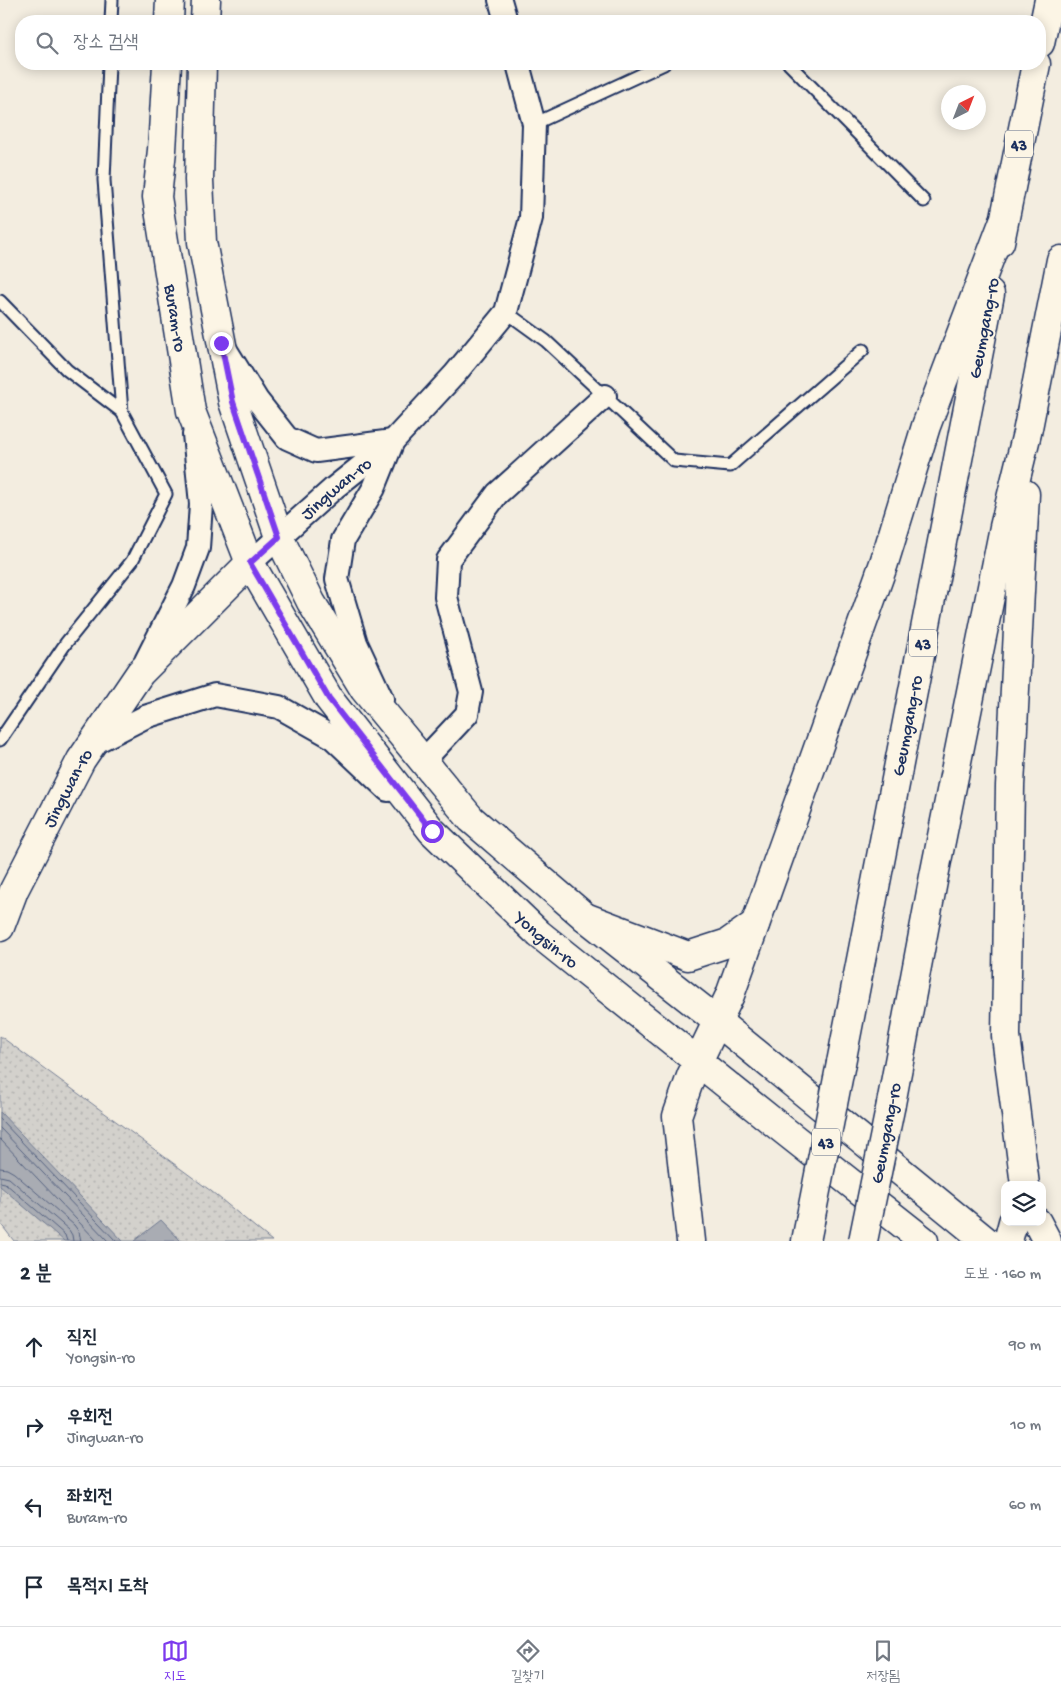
<!DOCTYPE html>
<html lang="ko">
<head>
<meta charset="utf-8">
<style>
  :root { --surface:#fff; --page:#f2f2f3; --text:#1f2937; --muted:#747a83; --line:#e0e1e3; --accent:#7c3aed }
  body { margin:0; font-family:"Gochi Hand","Poor Story",sans-serif; background:var(--page); color:var(--text) }
  .controls { position:absolute; right:15px; bottom:15px; display:grid; overflow:hidden; border-radius:10px; box-shadow:0 2px 12px #0003 }
  .controls button { width:45px; height:45px; display:grid; place-items:center; padding:0; border:0; border-bottom:1px solid var(--line); background:var(--surface); color:var(--text); font:25px sans-serif }
  .compass { position:absolute; left:941px; top:85px; width:45px; height:45px; border-radius:50%; background:var(--surface); box-shadow:0 2px 12px #0003; rotate:42deg }
  .stop { position:absolute; width:15px; height:15px; margin:-11px; border:4px solid #7c3aed; border-radius:50%; background:#fff }
  .stop.end { background:#7c3aed; border-color:#fff; box-shadow:0 1px 5px #0008 }
  .list { margin:0; padding:0; list-style:none }
  h2 { display:flex; justify-content:space-between; align-items:center; height:65px; margin:0; padding:0 20px; font-size:21px }
  h2 small { font-size:16px; font-weight:400; color:var(--muted) }
  .list li { display:grid; grid-template-columns:32px 1fr auto; gap:15px; align-items:center; box-sizing:border-box; height:80px; padding:0 20px; border-top:1px solid var(--line) }
  .list b { display:block; font-size:19px; white-space:nowrap }
  .list p { margin:0; font-size:16px; white-space:nowrap; color:var(--muted) }
  .list em { font-size:16px; font-style:normal; color:var(--muted) }
  .icon { flex:none; width:28px; height:28px; fill:none; stroke:currentColor; stroke-width:2; stroke-linecap:round; stroke-linejoin:round }
  .map { position:relative; flex:none; width:1061px; height:1241px; overflow:hidden }
  .search { position:absolute; background:var(--surface); box-shadow:0 2px 12px #0003; left:15px; right:15px; top:15px; height:55px; display:flex; align-items:center; gap:12px; box-sizing:border-box; padding:0 18px; border-radius:20px; color:var(--muted); font-size:19px }
  .sheet { height:385px; background:var(--surface) }
  nav { display:flex; justify-content:space-around; align-items:center; box-sizing:border-box; height:70px; border-top:1px solid var(--line); background:var(--surface); font-size:14px; color:var(--muted) }
  nav a { display:grid; justify-items:center; gap:2px }
  nav .on { color:var(--accent) }
  .map>svg:first-child { display:block }
  .grass { fill:url(#grass-dots); stroke:#778095 }
  .water { fill:#a9acb3; stroke:#707a91 }
  .lines { fill:none; stroke-linecap:round; stroke-linejoin:round }
  .shore { stroke:#546180; stroke-width:1 }
  .lane-casing { stroke:#1b2f5e; stroke-width:15 }
  .street-casing { stroke:#1b2f5e; stroke-width:26 }
  .secondary-casing { stroke:#1b2f5e; stroke-width:31 }
  .highway-casing { stroke:#1b2f5e; stroke-width:31 }
  .lane { stroke:#fcf5e5; stroke-width:11 }
  .street { stroke:#fcf5e5; stroke-width:22 }
  .secondary { stroke:#fcf5e5; stroke-width:28 }
  .highway { stroke:#fcf5e5; stroke-width:28 }
  .highway-bridge-casing { stroke:#1b2f5e; stroke-width:31; stroke-linecap:butt }
  .highway-bridge { stroke:#fcf5e5; stroke-width:28 }
  .route { stroke:#7c3aed; stroke-width:6 }
  .labels { text-anchor:middle; stroke-width:4; stroke-linejoin:round; paint-order:stroke }
  .shield { fill:#fcf5e5; stroke:#5e6a86; stroke-width:1 }
  .shield-label { font-size:16px; font-weight:bold; fill:#1b2f5e }
  .street-label { font-size:18px; fill:#1b2f5e; stroke:#fcf5e5 }
</style>
</head>
<body>
<div class="map">
<svg width="1061" height="1241" viewBox="0 0 1061 1241">
  <defs>
    <pattern id="grass-dots" width="8" height="8" patternUnits="userSpaceOnUse" patternTransform="scale(1.25)"><rect width="8" height="8" fill="#d3d1cc"/><path d="M2 2h.1M6 6h.1" fill="none" stroke="#b5b4b2" stroke-width="1.8" stroke-linecap="round"/></pattern>
  </defs>
  <rect width="100%" height="100%" fill="#f3ede0"/>
  <filter id="ink" filterUnits="userSpaceOnUse"><feTurbulence type="fractalNoise" baseFrequency=".02" numOctaves="2"/><feDisplacementMap in="SourceGraphic" scale="10" xChannelSelector="R" yChannelSelector="G"/><feConvolveMatrix kernelMatrix="1 2 1 2 8 2 1 2 1" color-interpolation-filters="sRGB"/></filter>
  <g filter="url(#ink)">
    <!-- grass -->
    <polygon class="grass" points="0,1036 211,1191 272,1241 14,1241 0,1223"/>
    <!-- water -->
    <g class="water">
      <polygon points="0,1112 123,1241 64,1241 0,1186"/>
      <polygon points="161,1220 181,1241 134,1241"/>
    </g>
    <g class="lines">
      <!-- shore -->
      <g class="shore">
        <polyline points="0,1119 116,1241"/>
        <polyline points="0,1128 108,1241"/>
        <polyline points="0,1139 97,1241"/>
        <polyline points="0,1168 7,1169 14,1173 74,1225 79,1232 81,1241"/>
        <polyline points="0,1176 9,1178 69,1230 72,1235 73,1241"/>
        <polyline points="0,1182 5,1183 65,1235 67,1241"/>
      </g>
      <!-- lane casing -->
      <g class="lane-casing">
        <g id="lane">
          <polyline points="111,21 112,0"/>
          <polyline points="789,64 924,201"/>
          <polyline points="534,124 664,64"/>
          <polyline points="0,301 67,370 122,412"/>
          <polyline points="506,312 546,341 674,461 730,466 863,350"/>
          <polyline points="0,740 66,643 132,561 166,494 122,412 104,180 109,64"/>
        </g>
      </g>
      <!-- street casing -->
      <g class="street-casing">
        <g id="street">
          <polyline points="500,0 506,21"/>
          <polyline points="226,350 257,400 287,438 316,451 393,441 374,488 343,540 337,579 356,643 382,699"/>
          <path id="s1" d="M250,563L334,488L393,441L455,374L506,312L531,218L534,124L518,64"/>
          <polyline points="146,661 184,586 198,548 201,504 194,434"/>
          <polyline points="92,744 145,717 215,695 279,707 332,737 388,790"/>
          <polyline points="423,761 467,714 471,692 446,597 448,560 497,494 605,396"/>
        </g>
      </g>
      <!-- secondary casing -->
      <g class="secondary-casing">
        <g id="secondary">
          <polyline points="169,21 170,0"/>
          <polyline points="205,21 206,0"/>
          <path id="s2" d="M167,64L162,150L157,197L191,411L250,563L329,699L432,831L539,934L772,1121L924,1241"/>
          <polyline points="202,64 199,180 202,242 233,402 279,537 311,602 364,689 471,819 585,917 702,1009 986,1241"/>
          <path id="s3" d="M0,927L14,890L81,760L140,673L250,563"/>
        </g>
      </g>
      <!-- highway casing -->
      <g class="highway-casing">
        <g id="highway">
          <polyline points="1040,43 1049,0"/>
          <polyline points="1000,242 1036,64"/>
          <polyline points="1025,494 1010,786 1006,1036 1025,1185"/>
          <polyline points="585,917 688,956 728,943 755,924"/>
          <path id="s4" d="M841,1063L990,294"/>
          <polyline points="891,1104 934,876 1004,527 1027,433 1061,260"/>
          <polyline points="1037,1222 1047,1241"/>
          <polyline points="691,1241 677,1116 691,1076 730,995 884,563 926,426 1003,223"/>
          <polyline points="806,1241 810,1221"/>
          <polyline points="1008,1241 1013,1222"/>
        </g>
      </g>
      <!-- lane -->
      <use href="#lane" class="lane"/>
      <!-- street -->
      <use href="#street" class="street"/>
      <!-- secondary -->
      <use href="#secondary" class="secondary"/>
      <!-- highway -->
      <use href="#highway" class="highway"/>
      <!-- highway-bridge casing -->
      <g class="highway-bridge-casing">
        <g id="highway-bridge">
          <polyline points="810,1221 841,1063"/>
          <polyline points="863,1241 891,1104"/>
        </g>
      </g>
      <!-- highway-bridge -->
      <use href="#highway-bridge" class="highway-bridge"/>
    </g>
  </g>
  <g class="lines" filter="url(#ink)">
    <!-- route -->
    <polyline class="route" points="221,343 233,402 279,537 250,563 329,699 432,831"/>
  </g>
  <g class="labels">
    <!-- shield labels -->
    <g class="shield">
      <rect x="1005" y="130.5" width="28" height="27" rx="4"/>
      <rect x="909" y="629.5" width="28" height="27" rx="4"/>
      <rect x="812" y="1128.5" width="28" height="27" rx="4"/>
    </g>
    <g class="shield-label">
      <text x="1019" y="150">43</text>
      <text x="923" y="649">43</text>
      <text x="826" y="1148">43</text>
    </g>
    <!-- street labels -->
    <g class="street-label">
      <text dy="6" stroke="none"><textPath href="#s2" startOffset="256">Buram-ro</textPath></text>
      <text transform="translate(983 328) rotate(-79)" y="6">Geumgang-ro</text>
      <text dy="6" stroke="none"><textPath href="#s1" startOffset="114">Jingwan-ro</textPath></text>
      <text dy="6" stroke="none"><textPath href="#s4" startOffset="344">Geumgang-ro</textPath></text>
      <text dy="6" stroke="none"><textPath href="#s3" startOffset="155">Jingwan-ro</textPath></text>
      <text dy="6" stroke="none"><textPath href="#s2" startOffset="996">Yongsin-ro</textPath></text>
      <text transform="translate(885 1133) rotate(-79)" y="6">Geumgang-ro</text>
    </g>
  </g>
</svg>
<div class="controls">
<button><svg class="icon" aria-label="layers" viewBox="0 0 24 24"><path d="M12 4l9 5-9 5-9-5zM3 14l9 5 9-5"/></svg></button>
</div>
<svg class="compass" viewBox="-18 -18 36 36"><path d="M0-13l5 13h-10z" fill="#e53935"/><path d="M0 13l5-13h-10z" fill="#747a83"/></svg>
<div class="stop" style="left:432px;top:831px"></div>
<div class="stop end" style="left:221px;top:343px"></div>
<div class="search"><svg class="icon" aria-label="search" viewBox="0 0 24 24"><circle cx="10" cy="10" r="6"/><path d="M15 15l6 6"/></svg>장소 검색</div>
</div>
<section class="sheet">
<h2>2 분<small>도보 · 160 m</small></h2>
<ul class="list">
<li><svg class="icon" aria-label="ahead" viewBox="0 0 24 24"><path d="M12 20V5M6 11l6-6 6 6"/></svg><div><b>직진</b><p>Yongsin-ro</p></div><em>90 m</em></li>
<li><svg class="icon" aria-label="right" viewBox="0 0 24 24"><path d="M7 20v-9h11M14 6l5 5-5 5"/></svg><div><b>우회전</b><p>Jingwan-ro</p></div><em>10 m</em></li>
<li><svg class="icon" aria-label="left" viewBox="0 0 24 24"><path d="M17 20v-9H6M10 6l-5 5 5 5"/></svg><div><b>좌회전</b><p>Buram-ro</p></div><em>60 m</em></li>
<li><svg class="icon" aria-label="arrive" viewBox="0 0 24 24"><path d="M6 21V4h12l-3 4 3 4H6"/></svg><div><b>목적지 도착</b></div></li>
</ul>
</section>
<nav>
<a class="on"><svg class="icon" aria-label="map" viewBox="0 0 24 24"><path d="M3 6l6-2 6 2 6-2v14l-6 2-6-2-6 2zM9 4v14M15 6v14"/></svg>지도</a>
<a><svg class="icon" aria-label="directions" viewBox="0 0 24 24"><path d="M12 3l9 9-9 9-9-9zM9 14v-3h6M13 9l2 2-2 2"/></svg>길찾기</a>
<a><svg class="icon" aria-label="saved" viewBox="0 0 24 24"><path d="M7 4h10v16l-5-4-5 4z"/></svg>저장됨</a>
</nav>
</body>
</html>
